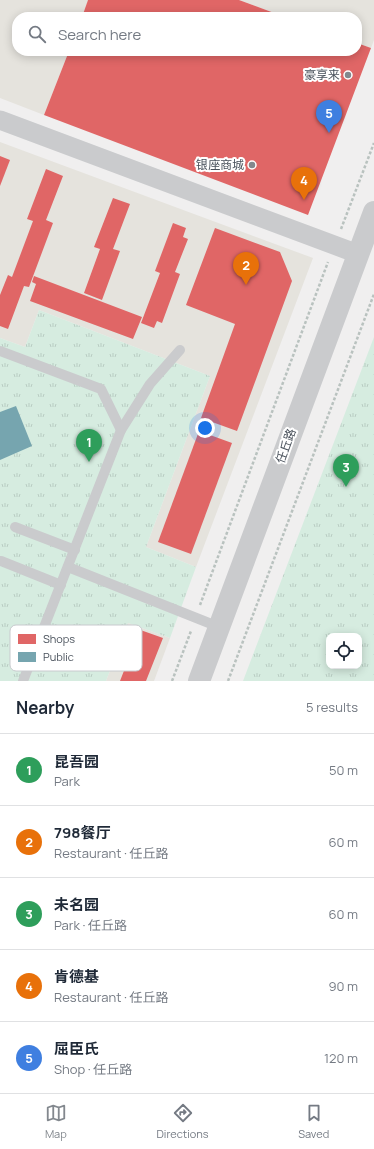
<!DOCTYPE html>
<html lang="en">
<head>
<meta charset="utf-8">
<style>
  :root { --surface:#fff; --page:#f2f2f3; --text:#1f2937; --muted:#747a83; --line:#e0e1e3; --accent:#83888e }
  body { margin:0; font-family:Manrope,"Noto Sans SC",sans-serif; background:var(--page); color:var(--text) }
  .controls { position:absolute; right:12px; bottom:12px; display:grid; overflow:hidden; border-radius:8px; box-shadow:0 2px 10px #0003 }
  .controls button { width:36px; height:36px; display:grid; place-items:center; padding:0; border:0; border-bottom:1px solid var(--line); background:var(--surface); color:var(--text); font:20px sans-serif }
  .you { position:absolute; left:205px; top:428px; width:14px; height:14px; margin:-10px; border:3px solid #fff; border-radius:50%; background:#1a73e8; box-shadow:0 0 0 6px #1a73e833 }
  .badge { display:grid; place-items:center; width:26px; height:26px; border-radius:50%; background:var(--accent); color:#fff; font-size:13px; font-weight:700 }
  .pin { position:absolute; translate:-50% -33px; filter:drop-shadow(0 1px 2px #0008) }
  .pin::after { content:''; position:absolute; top:21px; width:14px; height:12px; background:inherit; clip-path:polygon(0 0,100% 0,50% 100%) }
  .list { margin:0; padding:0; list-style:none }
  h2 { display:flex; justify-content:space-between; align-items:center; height:52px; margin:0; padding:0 16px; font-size:17px }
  h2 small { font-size:13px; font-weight:400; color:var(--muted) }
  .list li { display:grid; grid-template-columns:26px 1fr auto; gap:12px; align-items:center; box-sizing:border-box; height:72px; padding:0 16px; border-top:1px solid var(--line) }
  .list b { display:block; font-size:15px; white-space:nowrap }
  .list p { margin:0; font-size:13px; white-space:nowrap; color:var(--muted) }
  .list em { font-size:13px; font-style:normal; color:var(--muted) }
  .icon { flex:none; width:22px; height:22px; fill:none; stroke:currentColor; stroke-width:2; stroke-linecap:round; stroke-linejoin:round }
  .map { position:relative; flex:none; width:374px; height:681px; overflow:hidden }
  .search { position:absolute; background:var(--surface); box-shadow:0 2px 10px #0003; left:12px; right:12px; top:12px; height:44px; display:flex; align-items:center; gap:10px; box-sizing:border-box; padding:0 14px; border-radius:16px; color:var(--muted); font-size:15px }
  .sheet { height:412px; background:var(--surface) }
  nav { display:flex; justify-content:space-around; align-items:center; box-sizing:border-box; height:56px; border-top:1px solid var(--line); background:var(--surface); font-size:11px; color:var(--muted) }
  nav a { display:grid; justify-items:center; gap:2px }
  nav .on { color:var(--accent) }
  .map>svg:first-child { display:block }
  .commercial { fill:#e5e3dd }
  .park { fill:url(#park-tufts); fill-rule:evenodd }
  .shops { fill:#e06666 }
  .public { fill:#76a5af }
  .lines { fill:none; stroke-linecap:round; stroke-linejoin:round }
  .path { stroke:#b9c2bf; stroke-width:2.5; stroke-dasharray:3 2; stroke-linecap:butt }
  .service { stroke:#cacbcd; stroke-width:10 }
  .minor { stroke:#cacbcd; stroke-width:19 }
  .tertiary { stroke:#cacbcd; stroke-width:22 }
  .poi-dot { fill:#83888e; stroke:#fff; stroke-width:1.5 }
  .labels { text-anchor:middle; stroke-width:4; stroke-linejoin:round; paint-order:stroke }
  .poi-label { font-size:12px; fill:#48505a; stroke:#fff; text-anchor:end }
  .street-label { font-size:12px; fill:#48505a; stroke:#fff }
  .key { fill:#fff; stroke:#c8cace; stroke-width:1 }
  .key-label { font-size:11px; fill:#48505a }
</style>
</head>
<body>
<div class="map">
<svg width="374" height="681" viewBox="0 0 374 681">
  <defs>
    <pattern id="park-tufts" width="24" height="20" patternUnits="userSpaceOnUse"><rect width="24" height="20" fill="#d6ece0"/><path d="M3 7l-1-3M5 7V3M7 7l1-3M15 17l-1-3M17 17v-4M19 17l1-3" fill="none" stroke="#b9ccc2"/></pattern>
  </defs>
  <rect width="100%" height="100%" fill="#f0efef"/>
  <!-- commercial -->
  <g class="commercial">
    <polygon points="0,0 88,0 82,17 17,17 17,51 69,51 44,115 0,98"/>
    <polygon points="239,0 374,0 374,40 371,48 357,43 357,17 285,17"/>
    <polygon points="0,142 313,258 196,567 146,547 210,376 39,310 25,347 0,338"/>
    <polygon points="128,623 170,638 154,681 106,681"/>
  </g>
  <!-- park -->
  <g class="park">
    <polygon points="39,310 210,376 146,547 196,567 170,638 128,623 106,681 0,681 0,338 25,347"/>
    <path d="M374,337V681H243ZM329,636H359V666H329Z"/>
  </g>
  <!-- shops -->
  <g class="shops">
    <polygon points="88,0 239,0 285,17 82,17"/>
    <polygon points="357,43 371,48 308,215 44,115 69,51 357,51"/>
    <polygon points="0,156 10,160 0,186"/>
    <polygon points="46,169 63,176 46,220 53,223 29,287 24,286 8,329 0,326 0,295 8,275 12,277 33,221 27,219"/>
    <polygon points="113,198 130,204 113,249 120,251 102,300 84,293 100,249 94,247"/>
    <polygon points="173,223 186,228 183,237 188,239 175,272 180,274 162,323 157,321 154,328 141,323 160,273 155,271"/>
    <polygon points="215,228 280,252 292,281 237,431 201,418 235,324 186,305"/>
    <polygon points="34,276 142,317 133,339 30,301 36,284 32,282"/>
    <polygon points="199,431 232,443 191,554 158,542"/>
    <polygon points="132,627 163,638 146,681 120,681 127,663 120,661"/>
  </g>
  <!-- public -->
  <polygon class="public" points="16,406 32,446 0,460 0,412"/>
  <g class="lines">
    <!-- path -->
    <g class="path">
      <polyline points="341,229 374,143"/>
      <polyline points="200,605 328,262"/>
      <polyline points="172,681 191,631"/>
      <polyline points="228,681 374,294"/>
    </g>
    <!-- service -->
    <g class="service">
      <polyline points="0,351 101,389 121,430"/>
      <polyline points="15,527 75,550"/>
      <polyline points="1,561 61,585"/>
      <polyline points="68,567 219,627"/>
      <polyline points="23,681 121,430 150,384 180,350"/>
    </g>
    <!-- minor -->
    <polyline class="minor" points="0,120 358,254"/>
    <!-- tertiary -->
    <polyline class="tertiary" points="199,681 374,212"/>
  </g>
  <!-- markers -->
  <g class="poi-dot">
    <circle cx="348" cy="75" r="4"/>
    <circle cx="252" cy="165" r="4"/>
  </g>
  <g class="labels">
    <!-- poi labels -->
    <g class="poi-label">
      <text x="340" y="79">豪享来</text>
      <text x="244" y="169">银座商城</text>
    </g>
    <!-- street labels -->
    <g class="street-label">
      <text transform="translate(286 446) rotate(-70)" y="4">任丘路</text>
    </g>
  </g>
  <!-- legend -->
  <rect x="10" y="625" width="132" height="46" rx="6" class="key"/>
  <rect x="18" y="634" width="18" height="10" fill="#e06666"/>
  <rect x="18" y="652" width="18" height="10" fill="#76a5af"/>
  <g class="key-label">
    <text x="43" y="643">Shops</text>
    <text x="43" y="661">Public</text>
  </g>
</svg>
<div class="controls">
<button><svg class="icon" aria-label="locate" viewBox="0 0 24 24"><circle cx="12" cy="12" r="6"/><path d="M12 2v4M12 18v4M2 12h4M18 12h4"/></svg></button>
</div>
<div class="you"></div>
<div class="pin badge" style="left:89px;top:462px;background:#2e9e5b">1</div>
<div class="pin badge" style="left:246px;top:285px;background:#e8710a">2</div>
<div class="pin badge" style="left:346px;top:487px;background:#2e9e5b">3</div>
<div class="pin badge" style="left:304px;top:200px;background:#e8710a">4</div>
<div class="pin badge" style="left:329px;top:133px;background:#3f7fe0">5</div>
<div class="search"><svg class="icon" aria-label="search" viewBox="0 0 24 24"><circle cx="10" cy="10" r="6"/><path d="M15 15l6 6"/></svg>Search here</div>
</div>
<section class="sheet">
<h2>Nearby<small>5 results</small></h2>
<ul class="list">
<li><span class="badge" style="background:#2e9e5b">1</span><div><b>昆吾园</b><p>Park</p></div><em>50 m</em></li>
<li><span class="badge" style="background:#e8710a">2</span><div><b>798餐厅</b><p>Restaurant · 任丘路</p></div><em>60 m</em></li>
<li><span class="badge" style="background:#2e9e5b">3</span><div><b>未名园</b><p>Park · 任丘路</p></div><em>60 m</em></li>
<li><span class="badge" style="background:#e8710a">4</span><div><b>肯德基</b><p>Restaurant · 任丘路</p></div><em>90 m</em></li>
<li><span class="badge" style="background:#3f7fe0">5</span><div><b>屈臣氏</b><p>Shop · 任丘路</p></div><em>120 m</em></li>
</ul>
</section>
<nav>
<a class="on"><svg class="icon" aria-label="map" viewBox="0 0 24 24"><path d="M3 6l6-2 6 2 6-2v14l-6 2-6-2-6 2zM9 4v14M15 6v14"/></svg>Map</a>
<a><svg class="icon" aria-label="directions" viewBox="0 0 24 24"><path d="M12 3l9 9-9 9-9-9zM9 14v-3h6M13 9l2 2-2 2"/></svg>Directions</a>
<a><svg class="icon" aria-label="saved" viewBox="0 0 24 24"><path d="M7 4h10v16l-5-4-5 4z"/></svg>Saved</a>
</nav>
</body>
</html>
